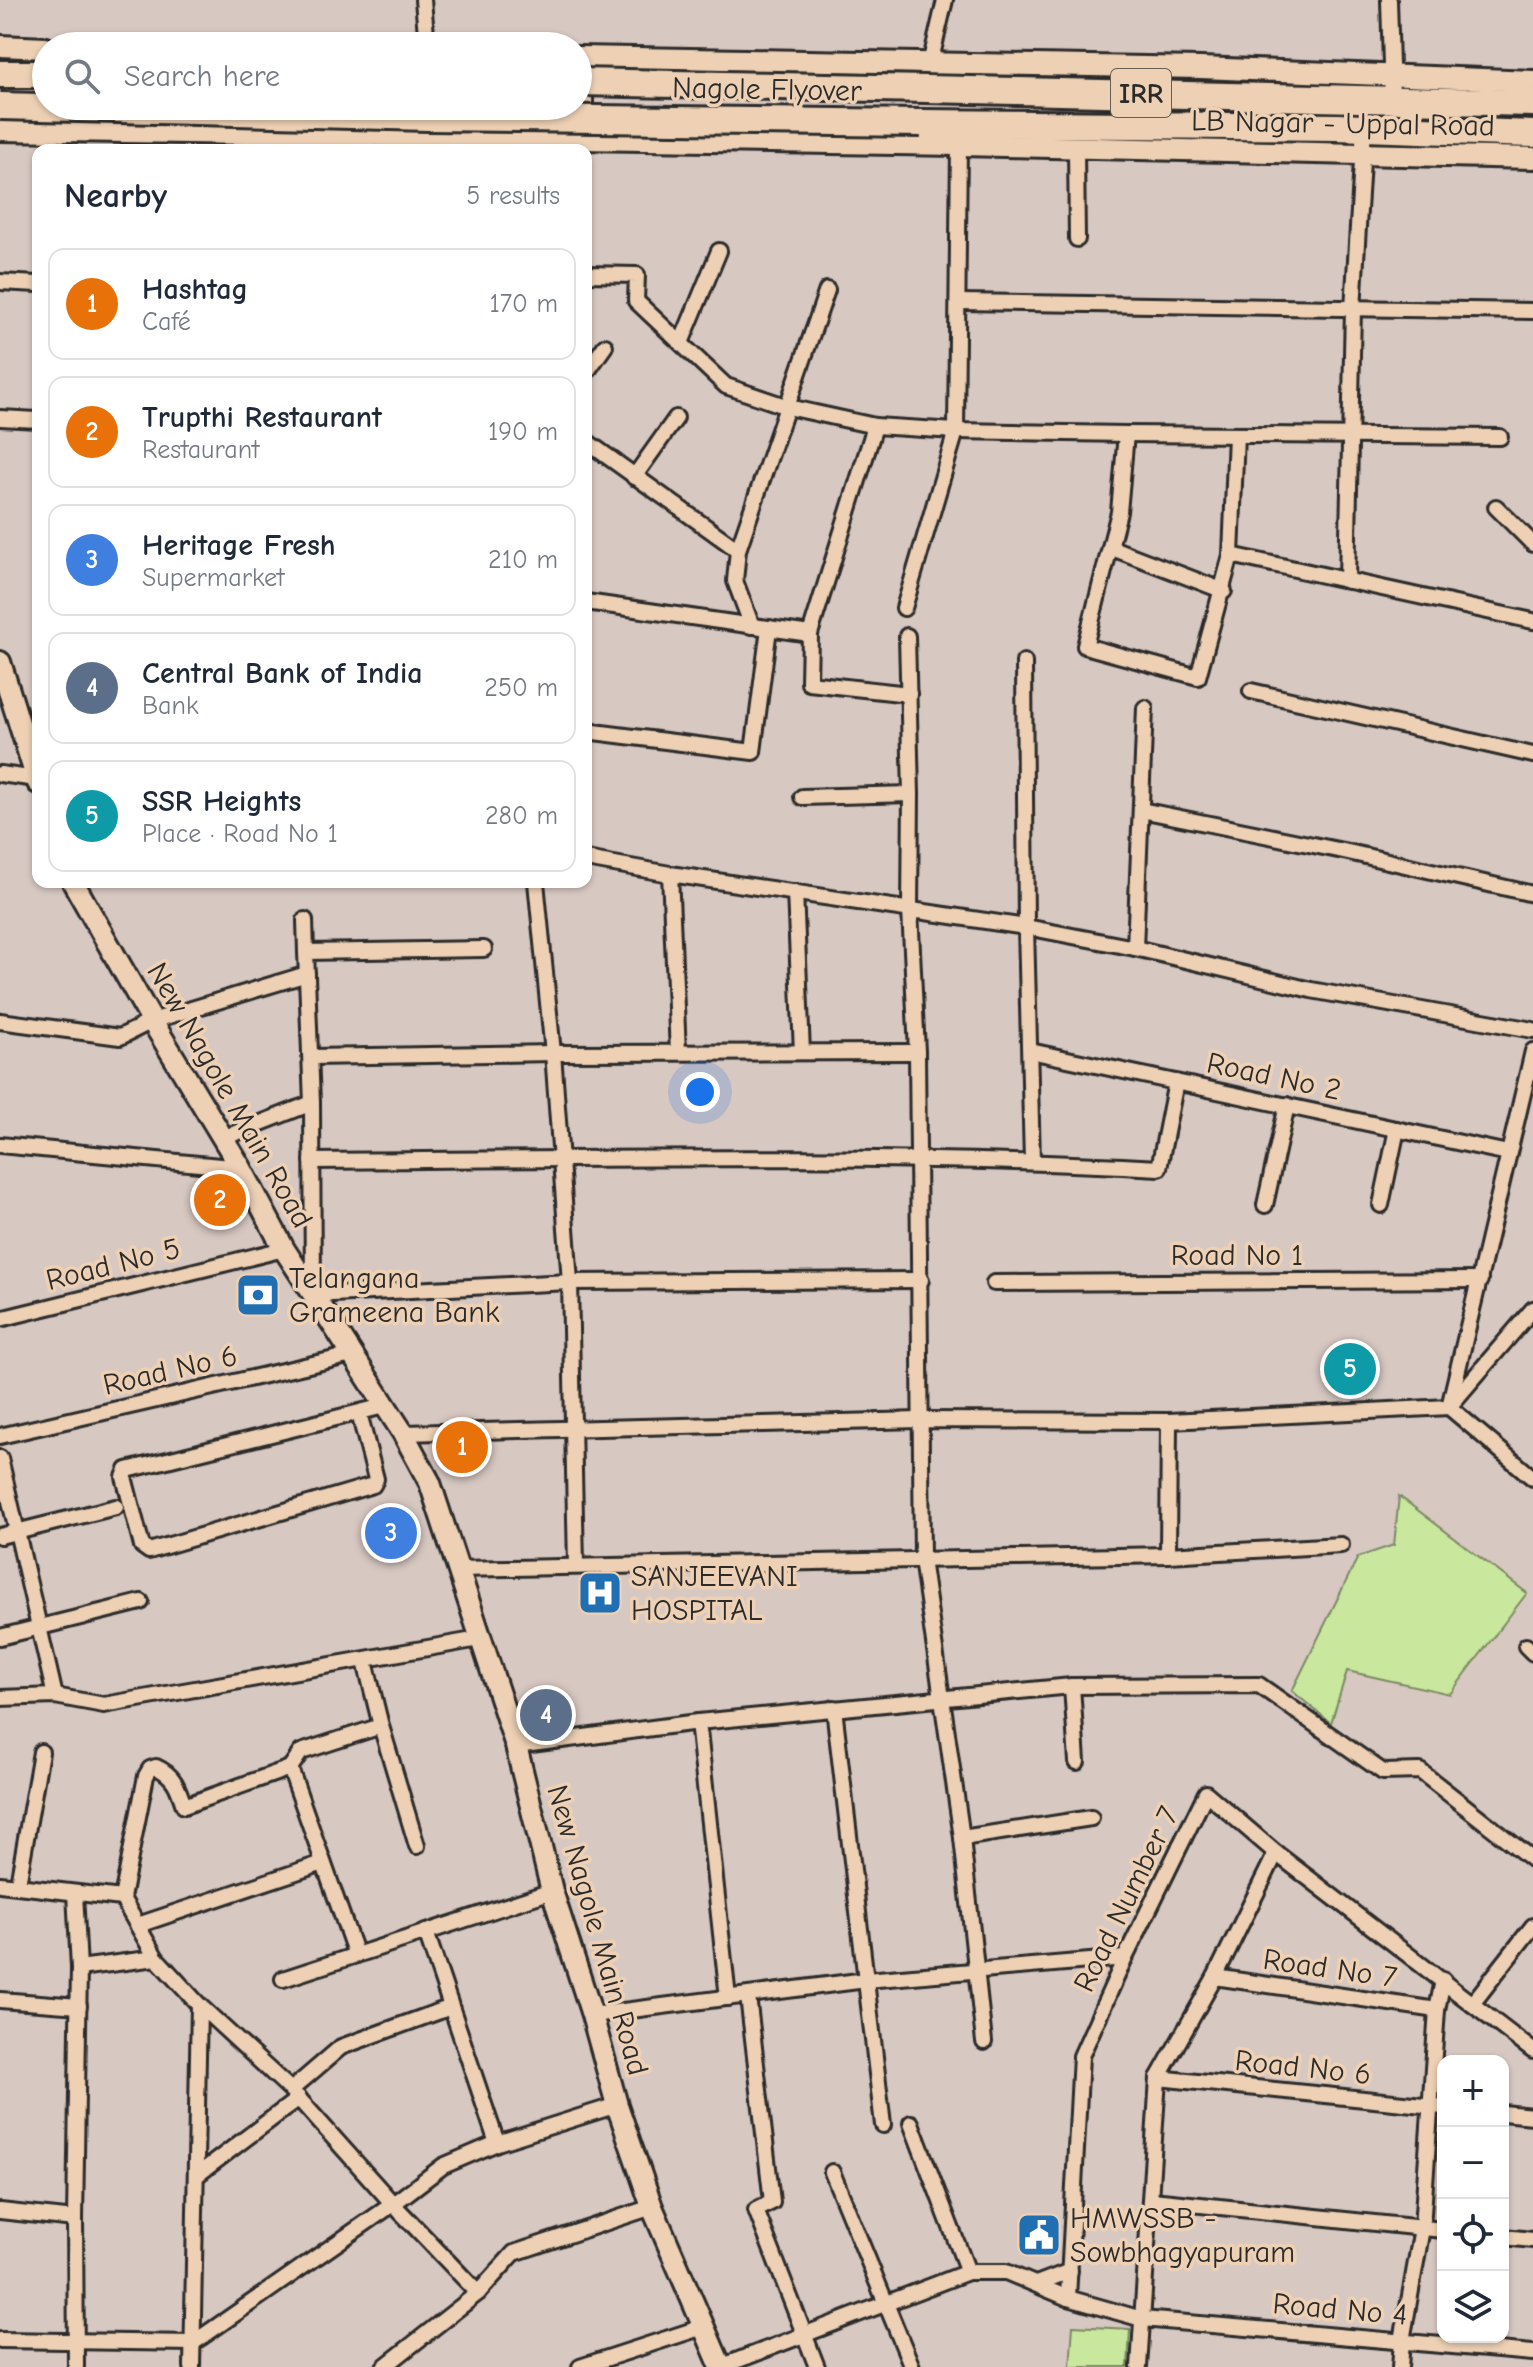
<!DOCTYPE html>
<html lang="en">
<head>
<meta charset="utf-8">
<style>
  :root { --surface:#fff; --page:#f6f6f7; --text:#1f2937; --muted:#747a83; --line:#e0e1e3; --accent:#1a73e8 }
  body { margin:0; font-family:"Comic Neue",sans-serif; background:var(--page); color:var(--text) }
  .controls { position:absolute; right:24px; bottom:24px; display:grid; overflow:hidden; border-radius:16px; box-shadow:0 2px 6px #0004 }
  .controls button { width:72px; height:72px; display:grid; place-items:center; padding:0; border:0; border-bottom:2px solid var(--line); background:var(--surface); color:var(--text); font:40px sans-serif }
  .you { position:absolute; left:700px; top:1092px; width:28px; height:28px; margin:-20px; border:6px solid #fff; border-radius:50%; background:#1a73e8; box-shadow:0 0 0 12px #1a73e833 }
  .badge { display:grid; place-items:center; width:52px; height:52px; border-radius:50%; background:var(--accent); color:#fff; font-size:26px; font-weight:700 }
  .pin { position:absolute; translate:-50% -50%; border:4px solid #fff; box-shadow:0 2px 8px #0006 }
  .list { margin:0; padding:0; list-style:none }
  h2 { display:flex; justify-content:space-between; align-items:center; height:104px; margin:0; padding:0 32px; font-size:34px }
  h2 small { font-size:26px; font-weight:400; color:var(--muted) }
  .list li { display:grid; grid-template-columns:52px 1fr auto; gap:24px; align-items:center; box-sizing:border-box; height:112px; margin:0 16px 16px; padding:0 16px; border:2px solid var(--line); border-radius:16px }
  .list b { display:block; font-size:30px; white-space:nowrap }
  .list p { margin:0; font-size:26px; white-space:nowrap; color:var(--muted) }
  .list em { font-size:26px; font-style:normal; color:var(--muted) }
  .icon { flex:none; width:44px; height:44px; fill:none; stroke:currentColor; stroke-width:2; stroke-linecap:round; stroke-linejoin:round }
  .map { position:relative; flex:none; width:1533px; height:2367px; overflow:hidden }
  .search { position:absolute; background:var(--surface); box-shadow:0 2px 6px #0004; left:32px; top:32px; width:560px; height:88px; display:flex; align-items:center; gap:20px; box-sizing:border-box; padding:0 28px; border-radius:44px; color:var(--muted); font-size:30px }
  .panel { position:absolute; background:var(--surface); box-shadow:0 2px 6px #0004; left:32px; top:144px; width:560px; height:744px; border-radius:16px }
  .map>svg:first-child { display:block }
  .green { fill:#cae79e; stroke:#7a8964; stroke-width:2 }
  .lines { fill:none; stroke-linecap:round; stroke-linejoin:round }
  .street-casing { stroke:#2b2b2b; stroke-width:20 }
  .secondary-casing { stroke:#2b2b2b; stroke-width:26 }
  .highway-casing { stroke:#2b2b2b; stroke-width:32 }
  .street { stroke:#eed1b5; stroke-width:14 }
  .secondary { stroke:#eed1b5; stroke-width:20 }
  .highway { stroke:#eed1b5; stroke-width:26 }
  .highway-bridge-casing { stroke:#2b2b2b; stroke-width:32; stroke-linecap:butt }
  .highway-bridge { stroke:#eed1b5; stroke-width:26 }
  .labels { text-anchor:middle; stroke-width:7; stroke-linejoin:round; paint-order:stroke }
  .shield { fill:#eed1b5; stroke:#665d54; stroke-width:2 }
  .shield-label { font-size:28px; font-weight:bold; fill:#2b2b2b }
  .street-label { font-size:30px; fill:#2b2b2b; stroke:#eed1b5 }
  .poi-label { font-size:30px; fill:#2b2b2b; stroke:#eed1b5; text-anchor:start }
</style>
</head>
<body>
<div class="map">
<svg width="1533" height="2367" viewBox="0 0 1533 2367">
  <rect width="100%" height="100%" fill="#d8c8c2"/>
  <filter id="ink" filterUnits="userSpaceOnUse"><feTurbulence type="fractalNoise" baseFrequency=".0125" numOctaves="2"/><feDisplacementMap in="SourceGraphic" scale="16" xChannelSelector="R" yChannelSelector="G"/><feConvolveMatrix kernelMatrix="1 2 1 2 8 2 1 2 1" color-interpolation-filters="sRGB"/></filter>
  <g filter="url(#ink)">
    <!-- green -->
    <g class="green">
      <polygon points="1399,1496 1527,1593 1450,1694 1347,1671 1331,1723 1292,1691 1358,1557 1394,1545"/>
      <polygon points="1073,2326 1130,2329 1128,2367 1070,2367"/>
    </g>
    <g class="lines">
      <!-- street casing -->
      <g class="street-casing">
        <g id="street">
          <polyline points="423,0 427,46"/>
          <polyline points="1389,0 1392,98"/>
          <polyline points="930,64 945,0"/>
          <polyline points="1076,148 1077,239"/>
          <polyline points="586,274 637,275 636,301 726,386 788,407 875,426 956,431 1126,434 1500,437"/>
          <polyline points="0,282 38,284"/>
          <polyline points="959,302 1533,311"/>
          <polyline points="681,343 719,251"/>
          <polyline points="586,373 605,346"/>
          <polyline points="0,418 38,420"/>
          <polyline points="875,426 810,634 809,683 909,694"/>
          <polyline points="1126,434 1119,512 1085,646 1198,677 1231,555 1236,435"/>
          <polyline points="586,441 738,550 827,290"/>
          <polyline points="634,477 676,418"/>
          <polyline points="1496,507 1533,544"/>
          <polyline points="1112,548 1224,591"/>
          <polyline points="738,550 735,581 752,626"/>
          <polyline points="1231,555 1533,621"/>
          <polyline points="1347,581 1353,309 1364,128"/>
          <polyline points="586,602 810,634"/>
          <polyline points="904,608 956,431 959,145"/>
          <polyline points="907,636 911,794 910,910 917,1052 922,1559 962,1838 984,2042"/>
          <polyline points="1024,662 1026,927 1032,1161"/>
          <polyline points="1251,691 1533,755"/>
          <polyline points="586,731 753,752 769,628"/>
          <polyline points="0,774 37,779"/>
          <polyline points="802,797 911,794"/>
          <polyline points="1141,810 1348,852 1533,894"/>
          <polyline points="586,859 670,874 1026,927 1135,948 1311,990 1533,1030"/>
          <polyline points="670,874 678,1052"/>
          <polyline points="536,882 553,1053 570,1282 576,1565"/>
          <polyline points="795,892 802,1052"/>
          <polyline points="305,920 306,952"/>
          <polyline points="1135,948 1145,708"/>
          <polyline points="484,949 306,952 312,1103 313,1295 570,1282 921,1280"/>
          <polyline points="0,1021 120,1037 152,1021 307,974"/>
          <polyline points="1030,1051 1508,1153"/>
          <polyline points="311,1057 553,1053 917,1052"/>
          <polyline points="223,1138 312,1103"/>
          <polyline points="0,1145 241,1168"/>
          <path d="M312,1161C594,1159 877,1153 1159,1168L1176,1082"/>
          <polyline points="1265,1205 1287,1105"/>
          <polyline points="1381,1205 1397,1129"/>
          <polyline points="994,1283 1480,1280"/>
          <polyline points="0,1319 284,1249"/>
          <polyline points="1450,1403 1533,1051"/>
          <polyline points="1449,1407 1533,1478"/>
          <polyline points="359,1413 376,1479 373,1485 149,1551 142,1546 124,1477 127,1470 384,1406"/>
          <polyline points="403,1433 920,1420 1169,1421 1449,1407 1533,1309"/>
          <polyline points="0,1436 352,1355"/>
          <polyline points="0,1458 55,1696"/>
          <polyline points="0,1536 116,1507"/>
          <polyline points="1168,1555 1169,1421"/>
          <polyline points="459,1569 1168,1555 1341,1545"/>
          <polyline points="0,1637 141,1602"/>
          <polyline points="1526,1646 1533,1653"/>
          <polyline points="365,1661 381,1726 417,1846"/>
          <polyline points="1072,1686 1077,1762"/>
          <polyline points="0,1698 55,1696 104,1705 479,1639"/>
          <polyline points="834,1708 883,2125"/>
          <polyline points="698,1722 728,1998"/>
          <polyline points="516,1746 698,1722 1072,1686 1259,1685 1383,1772 1420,1771 1533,1860"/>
          <path d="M290,1768L184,1806C178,1787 174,1775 156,1767L150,1769L146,1776L122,1898L156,1958L199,2005L291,2090L393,2204L478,2293"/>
          <polyline points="962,1838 1091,1818"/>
          <polyline points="0,1884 122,1898"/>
          <polyline points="18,1884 41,1752"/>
          <polyline points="75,1893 79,1968 75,2219 76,2367"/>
          <polyline points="138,1925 323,1863"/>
          <polyline points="426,1932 497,2143"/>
          <polyline points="356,1955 290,1768 301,1752 381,1726"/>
          <polyline points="79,1968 156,1958"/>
          <polyline points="1215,1977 1437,2010"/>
          <polyline points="283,1979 552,1891"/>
          <polyline points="748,1996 772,2202 756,2210 817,2367"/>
          <polyline points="0,2000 79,2006"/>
          <polyline points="1472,2004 1533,1926"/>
          <polyline points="592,2015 866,1980 1125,1958"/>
          <polyline points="1158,2078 1443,2107"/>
          <polyline points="291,2090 341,2047 451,2007"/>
          <polyline points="1503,2113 1533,2116"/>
          <polyline points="911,2123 968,2272"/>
          <polyline points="832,2172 912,2367"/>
          <polyline points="196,2176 299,2098"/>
          <polyline points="1152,2200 1443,2230"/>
          <polyline points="0,2211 75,2219"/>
          <polyline points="1503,2237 1533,2240"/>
          <polyline points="1036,2284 1070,2271"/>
          <polyline points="1068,2298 1081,2056 1125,1958 1206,1793 1276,1853 1533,2051"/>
          <polyline points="0,2340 193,2343 393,2204 443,2166 497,2143 617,2105"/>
          <polyline points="192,2367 199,2005"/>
          <polyline points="384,2367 478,2293 514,2253 652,2207"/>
          <polyline points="580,2367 703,2327"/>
          <polyline points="720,2367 968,2272 1006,2272 1068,2298 1142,2319 1533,2353"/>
          <polyline points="1139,2367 1158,2078 1215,1977 1276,1853"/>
          <polyline points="1400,2367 1402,2341 1422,2228 1437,2010 1443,1980"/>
        </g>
      </g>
      <!-- secondary casing -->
      <g class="secondary-casing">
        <g id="secondary">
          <polyline points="0,46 46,48"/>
          <polyline points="578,57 1201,68 1533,81"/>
          <polyline points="0,130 959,145 1533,158"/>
          <polyline points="581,133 583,69"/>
          <polyline points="0,662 38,783"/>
          <polyline points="73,882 152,1021 241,1168 284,1249 403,1433 430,1483 516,1746 552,1891 592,2015 617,2105 652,2207 721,2367"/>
        </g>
      </g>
      <!-- highway casing -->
      <g class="highway-casing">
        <g id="highway">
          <polyline points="0,74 46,74"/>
          <polyline points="926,89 1533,103"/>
          <polyline points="921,123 1337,127 1533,134"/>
        </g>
      </g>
      <!-- street -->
      <use href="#street" class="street"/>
      <!-- secondary -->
      <use href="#secondary" class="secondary"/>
      <!-- highway -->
      <use href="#highway" class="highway"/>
      <!-- highway-bridge casing -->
      <g class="highway-bridge-casing">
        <g id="highway-bridge">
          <polyline points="578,82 926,89"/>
          <polyline points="0,106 428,117 921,123"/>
        </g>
      </g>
      <!-- highway-bridge -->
      <use href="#highway-bridge" class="highway-bridge"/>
    </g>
  </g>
  <!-- icons -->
  <defs>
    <g id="bank-square" transform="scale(2.3)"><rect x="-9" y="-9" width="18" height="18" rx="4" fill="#1f6fb2" stroke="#eed1b5"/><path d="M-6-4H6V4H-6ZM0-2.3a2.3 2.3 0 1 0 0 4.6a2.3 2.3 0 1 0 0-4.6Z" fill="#fff"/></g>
    <g id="hospital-square" transform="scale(2.3)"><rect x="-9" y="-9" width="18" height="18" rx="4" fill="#1f6fb2" stroke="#eed1b5"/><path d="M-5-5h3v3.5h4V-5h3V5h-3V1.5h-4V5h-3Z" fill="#fff"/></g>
    <g id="civic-square" transform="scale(2.3)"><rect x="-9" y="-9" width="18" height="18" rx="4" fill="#1f6fb2" stroke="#eed1b5"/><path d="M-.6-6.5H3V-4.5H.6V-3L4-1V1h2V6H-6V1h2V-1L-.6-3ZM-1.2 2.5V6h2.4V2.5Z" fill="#fff"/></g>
  </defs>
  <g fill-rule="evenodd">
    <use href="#bank-square" x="258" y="1295"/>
    <use href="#hospital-square" x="600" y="1593"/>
    <use href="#civic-square" x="1039" y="2235"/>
  </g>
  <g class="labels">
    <!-- shield labels -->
    <rect class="shield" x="1111" y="69" width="60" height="48" rx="6"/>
    <g class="shield-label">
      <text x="1141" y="103">IRR</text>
    </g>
    <!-- street labels -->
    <g class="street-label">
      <text transform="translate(767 89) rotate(1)" y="10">Nagole Flyover</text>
      <text transform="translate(1343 123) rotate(1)" y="10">LB Nagar - Uppal Road</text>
      <text transform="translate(1274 1076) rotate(12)" y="10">Road No 2</text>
      <text transform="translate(230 1095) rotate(60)" y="10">New Nagole Main Road</text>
      <text x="1237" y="1265">Road No 1</text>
      <text transform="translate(113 1264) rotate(-14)" y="10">Road No 5</text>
      <text transform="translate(170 1370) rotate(-13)" y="10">Road No 6</text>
      <text transform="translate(1126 1899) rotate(-64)" y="10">Road Number 7</text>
      <text transform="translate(598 1930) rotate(74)" y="10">New Nagole Main Road</text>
      <text transform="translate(1330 1968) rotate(8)" y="10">Road No 7</text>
      <text transform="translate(1303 2067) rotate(6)" y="10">Road No 6</text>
      <text transform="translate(1340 2309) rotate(5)" y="10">Road No 4</text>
    </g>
    <!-- poi labels -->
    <g class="poi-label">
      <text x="289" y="1288">Telangana<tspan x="289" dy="34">Grameena Bank</tspan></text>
      <text x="631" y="1586">SANJEEVANI<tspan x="631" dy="34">HOSPITAL</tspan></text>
      <text x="1070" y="2228">HMWSSB -<tspan x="1070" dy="34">Sowbhagyapuram</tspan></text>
    </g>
  </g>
</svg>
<div class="controls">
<button>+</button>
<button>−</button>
<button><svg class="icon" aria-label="locate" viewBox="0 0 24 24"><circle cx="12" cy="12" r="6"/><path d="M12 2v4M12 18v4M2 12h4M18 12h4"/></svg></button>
<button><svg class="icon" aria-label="layers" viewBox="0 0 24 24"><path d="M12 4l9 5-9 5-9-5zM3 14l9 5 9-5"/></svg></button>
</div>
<div class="you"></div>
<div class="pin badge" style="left:462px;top:1447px;background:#e8710a">1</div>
<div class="pin badge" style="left:220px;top:1200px;background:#e8710a">2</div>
<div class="pin badge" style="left:391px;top:1533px;background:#3f7fe0">3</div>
<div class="pin badge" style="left:546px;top:1715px;background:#5c6f8a">4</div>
<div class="pin badge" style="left:1350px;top:1369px;background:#0f9aa8">5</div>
<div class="search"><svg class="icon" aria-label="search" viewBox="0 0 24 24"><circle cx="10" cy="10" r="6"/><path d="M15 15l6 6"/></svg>Search here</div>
<section class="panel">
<h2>Nearby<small>5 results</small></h2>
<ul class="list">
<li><span class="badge" style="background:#e8710a">1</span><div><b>Hashtag</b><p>Café</p></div><em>170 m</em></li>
<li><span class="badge" style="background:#e8710a">2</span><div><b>Trupthi Restaurant</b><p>Restaurant</p></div><em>190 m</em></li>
<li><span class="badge" style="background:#3f7fe0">3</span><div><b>Heritage Fresh</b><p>Supermarket</p></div><em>210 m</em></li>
<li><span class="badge" style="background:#5c6f8a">4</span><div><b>Central Bank of India</b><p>Bank</p></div><em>250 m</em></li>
<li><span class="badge" style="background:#0f9aa8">5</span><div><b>SSR Heights</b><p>Place · Road No 1</p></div><em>280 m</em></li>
</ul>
</section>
</div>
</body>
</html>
